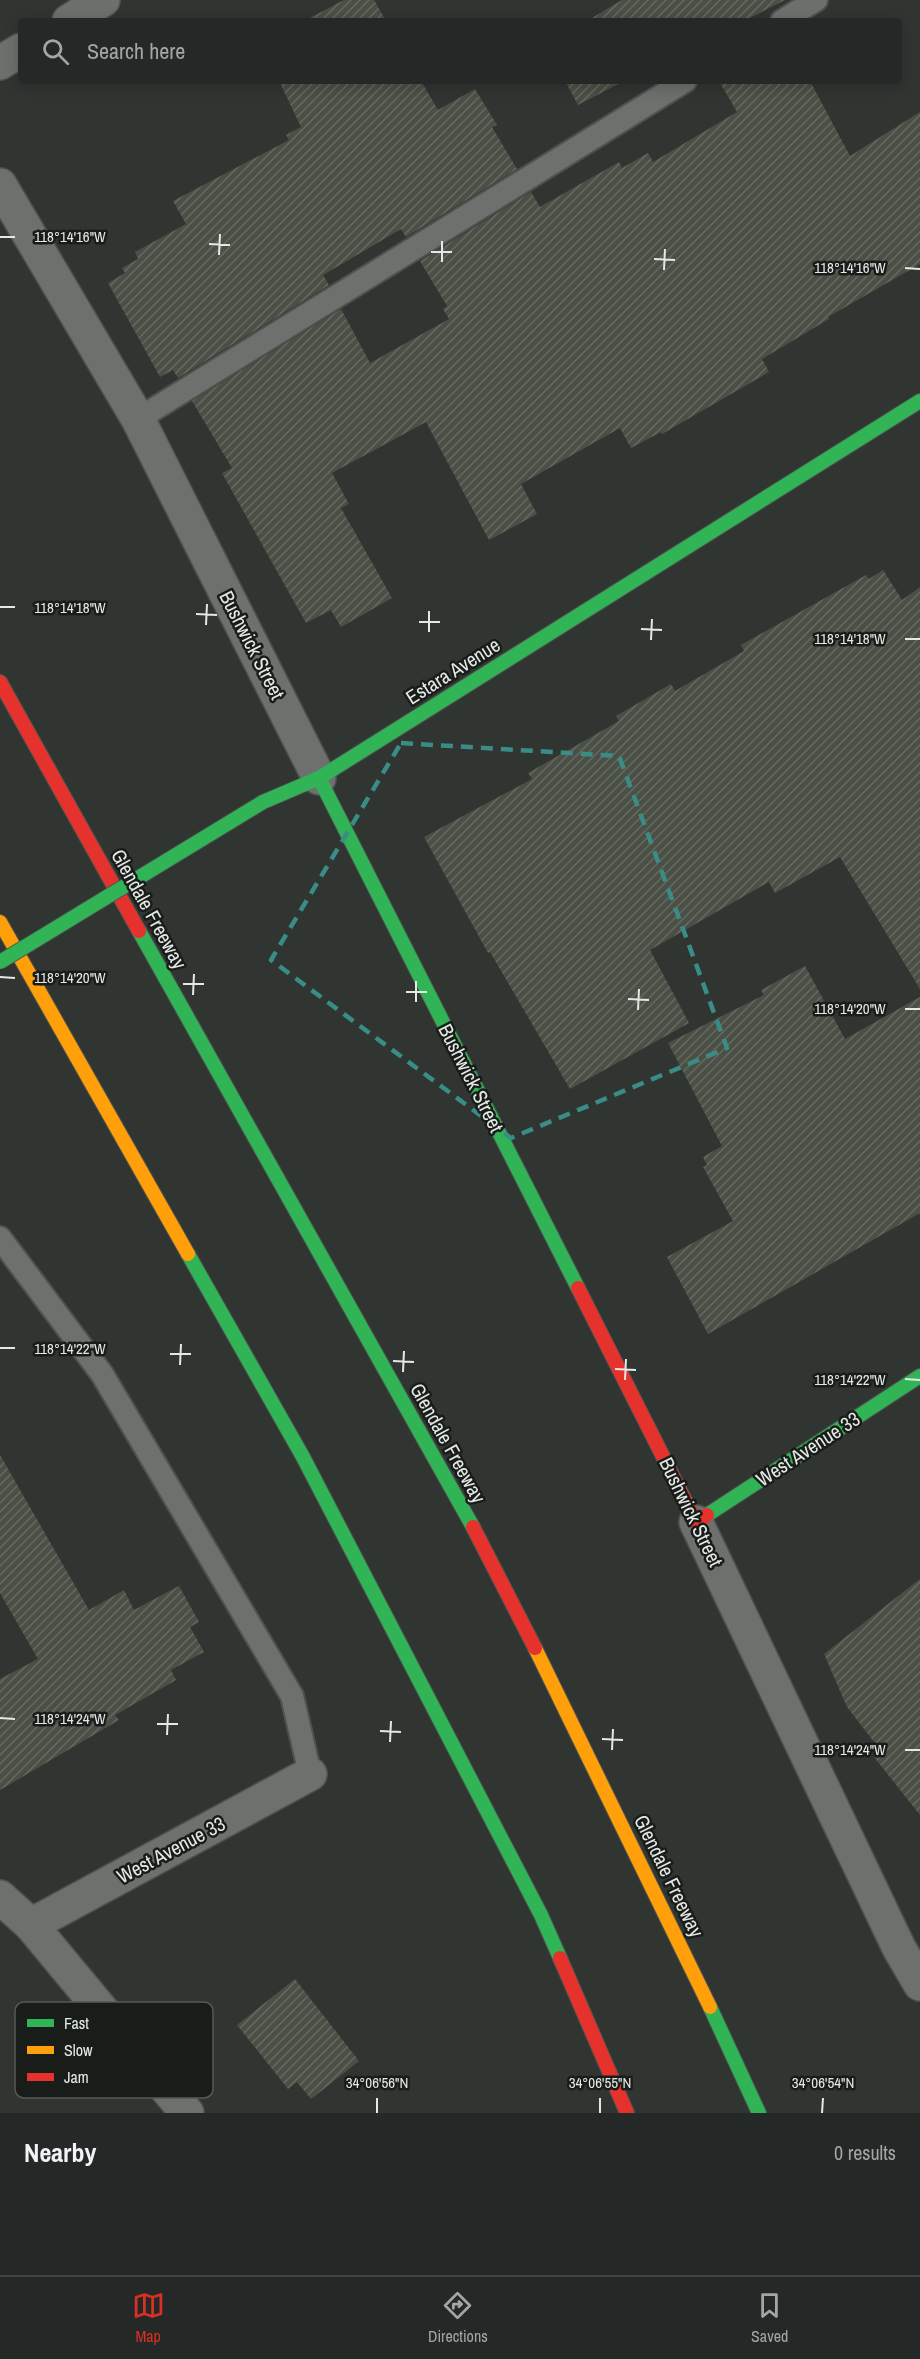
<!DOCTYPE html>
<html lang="en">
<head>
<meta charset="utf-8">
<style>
  :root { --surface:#242826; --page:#2c302e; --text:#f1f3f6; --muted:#a3a6a7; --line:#414443; --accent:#d93025 }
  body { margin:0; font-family:"Archivo Narrow",sans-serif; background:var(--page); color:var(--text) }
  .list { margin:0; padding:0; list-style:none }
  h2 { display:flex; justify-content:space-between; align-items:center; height:78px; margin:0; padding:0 24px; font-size:26px }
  h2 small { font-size:20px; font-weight:400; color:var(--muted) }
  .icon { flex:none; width:33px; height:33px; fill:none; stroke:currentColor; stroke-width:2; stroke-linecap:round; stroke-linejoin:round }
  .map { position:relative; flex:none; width:920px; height:2113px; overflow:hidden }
  .search { position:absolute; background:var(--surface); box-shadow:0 3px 15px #0003; left:18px; right:18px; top:18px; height:66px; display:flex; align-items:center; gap:15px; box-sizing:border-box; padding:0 21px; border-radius:6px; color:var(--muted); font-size:22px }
  .sheet { height:162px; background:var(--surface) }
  nav { display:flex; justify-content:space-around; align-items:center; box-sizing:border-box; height:84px; border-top:2px solid var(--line); background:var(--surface); font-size:16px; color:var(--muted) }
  nav a { display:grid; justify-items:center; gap:3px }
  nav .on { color:var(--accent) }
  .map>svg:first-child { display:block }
  .building { fill:url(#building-hatch) }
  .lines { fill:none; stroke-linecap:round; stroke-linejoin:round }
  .lane-casing { stroke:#4d524f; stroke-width:26 }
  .street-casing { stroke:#4d524f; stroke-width:36 }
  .fast-casing { stroke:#4d524f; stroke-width:16 }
  .slow-casing { stroke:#4d524f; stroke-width:16 }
  .jam-casing { stroke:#4d524f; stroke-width:16 }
  .lane { stroke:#6e706e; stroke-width:22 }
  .street { stroke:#6e706e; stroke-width:33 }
  .fast { stroke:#30b455; stroke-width:14 }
  .slow { stroke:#ff9f0a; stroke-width:14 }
  .jam { stroke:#e5322d; stroke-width:14 }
  .fast-bridge-casing { stroke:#4d524f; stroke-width:16; stroke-linecap:butt }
  .fast-bridge { stroke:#30b455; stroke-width:14 }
  .marked { fill:none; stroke:#3a8d86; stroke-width:4.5; stroke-dasharray:12 8; stroke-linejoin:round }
  .ticks { fill:none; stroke:#e4e9e5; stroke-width:2 }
  .labels { text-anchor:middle; stroke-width:5; stroke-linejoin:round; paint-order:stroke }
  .street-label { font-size:20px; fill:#e4e9e5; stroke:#191d1a }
  .key { fill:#191d1a; stroke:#565a57; stroke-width:1.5 }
  .key-label { font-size:16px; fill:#e4e9e5 }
  .ticks-label { font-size:15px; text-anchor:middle; fill:#e4e9e5; stroke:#191d1a; stroke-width:5; stroke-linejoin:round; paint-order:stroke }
</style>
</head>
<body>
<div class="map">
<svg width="920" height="2113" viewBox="0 0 920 2113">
  <defs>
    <pattern id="building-hatch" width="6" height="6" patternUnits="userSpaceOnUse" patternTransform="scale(1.5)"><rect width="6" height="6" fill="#4b5046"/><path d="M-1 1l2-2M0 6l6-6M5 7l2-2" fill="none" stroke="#656961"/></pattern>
  </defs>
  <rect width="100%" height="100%" fill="#303532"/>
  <!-- building -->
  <g class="building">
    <polygon points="344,0 374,0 386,21 304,21"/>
    <polygon points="622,0 785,0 744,21 587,21"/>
    <polygon points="279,81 421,81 438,110 475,89 497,125 492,127 517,169 406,237 401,229 323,275 329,285 178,378 173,370 160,377 108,283 125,273 122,268 138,259 135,252 186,224 173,201 289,140 286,135 301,127"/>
    <polygon points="565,81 624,81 578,105"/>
    <polygon points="719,81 810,81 850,156 920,112 920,264 828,317 829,319 762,359 769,372 662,434 661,432 631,448 620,428 521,484 537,514 489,540 426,422 332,473 349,504 341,508 392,598 341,627 331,610 306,623 222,473 232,468 192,401 341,309 370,363 449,319 443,309 447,306 420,261 531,192 540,207 619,162 622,168 648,153 653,162 737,112"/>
    <polygon points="883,570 902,600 920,587 920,989 840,857 775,893 769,882 650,950 689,1023 570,1089 490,952 488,953 424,837 532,779 528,773 619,721 616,716 671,684 675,691 744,651 741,645 866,575 869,579"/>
    <polygon points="805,966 845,1039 920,997 920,1213 708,1334 667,1257 733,1221 703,1167 707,1165 703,1157 722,1146 668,1043 764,995 761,990"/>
    <polygon points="0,1455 89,1610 124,1590 134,1610 179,1586 199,1622 190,1627 204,1652 171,1670 176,1680 115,1715 119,1720 0,1790 0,1679 38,1659 0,1593"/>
    <polygon points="920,1579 920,1815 874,1757 881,1751 847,1707 824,1654"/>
    <polygon points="295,1979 359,2061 311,2099 297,2082 288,2089 237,2025"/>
  </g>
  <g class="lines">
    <!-- lane casing -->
    <g class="lane-casing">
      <g id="lane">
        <polyline points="782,21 816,0"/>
        <polyline points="138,419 685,81"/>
        <polyline points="0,1238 102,1374 292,1696 310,1774"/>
      </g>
    </g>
    <!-- street casing -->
    <g class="street-casing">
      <g id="street">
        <polyline points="69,21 103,0"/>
        <polyline points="0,63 21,50"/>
        <polyline points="0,185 138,419 319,778"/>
        <polyline points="696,1522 899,1948 920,1984"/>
        <polyline points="0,1897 31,1925 187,2113"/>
        <polyline points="31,1925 310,1774"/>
      </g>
    </g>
    <!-- fast casing -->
    <g class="fast-casing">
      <g id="fast">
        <polyline points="319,778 578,1288"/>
        <polyline points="263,802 319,778 920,401"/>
        <polyline points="139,931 473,1527"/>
        <polyline points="188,1254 303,1457 541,1915 560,1958"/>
        <polyline points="707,1515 920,1376"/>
        <polyline points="710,2007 759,2113"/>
      </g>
    </g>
    <!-- slow casing -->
    <g class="slow-casing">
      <g id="slow">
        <polyline points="0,922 188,1254"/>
        <polyline points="535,1648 710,2007"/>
      </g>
    </g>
    <!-- jam casing -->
    <g class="jam-casing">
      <g id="jam">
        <polyline points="0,682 139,931"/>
        <polyline points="578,1288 696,1522 707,1515"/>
        <polyline points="473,1527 535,1648"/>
        <polyline points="560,1958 627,2113"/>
      </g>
    </g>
    <!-- lane -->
    <use href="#lane" class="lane"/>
    <!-- street -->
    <use href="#street" class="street"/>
    <!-- fast -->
    <use href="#fast" class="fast"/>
    <!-- slow -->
    <use href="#slow" class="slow"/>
    <!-- jam -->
    <use href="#jam" class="jam"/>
    <!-- fast-bridge casing -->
    <g class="fast-bridge-casing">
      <polyline id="fast-bridge" points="0,962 263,802"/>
    </g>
    <!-- fast-bridge -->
    <use href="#fast-bridge" class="fast-bridge"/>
  </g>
  <!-- marked area -->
  <path class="marked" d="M401,743L619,756L727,1048L511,1138L271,960Z"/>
  <!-- ticks -->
  <path class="ticks" d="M0,237H15M209,244L230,245M431,252H452M219,255L220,234M654,259L675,260M442,262V241M905,268L920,269M664,270L665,249M0,607H15M196,614L217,615M419,622H440M206,625L207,604M641,629L662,630M429,632V611M905,639H920M651,640L652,619M0,977L15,978M183,984H204M406,992H427M193,995L194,974M628,999L649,1000M416,1002V981M905,1009H920M638,1010L639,989M0,1348H15M170,1354H191M393,1361L414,1362M180,1365L181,1344M615,1369L636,1370M403,1372L404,1351M905,1379L920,1380M625,1380L626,1359M0,1718L15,1719M157,1724H178M380,1731L401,1732M167,1735L168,1714M602,1739L623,1740M390,1742L391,1721M612,1750L613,1729M905,1750H920M377,2113V2098M600,2113V2098M822,2113L823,2098"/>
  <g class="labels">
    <!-- street labels -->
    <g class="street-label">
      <text transform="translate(252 645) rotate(63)" y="7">Bushwick Street</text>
      <text transform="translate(453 671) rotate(-32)" y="7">Estara Avenue</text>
      <text transform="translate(149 909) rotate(61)" y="7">Glendale Freeway</text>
      <text transform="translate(471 1078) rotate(63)" y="7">Bushwick Street</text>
      <text transform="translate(448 1443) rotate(61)" y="7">Glendale Freeway</text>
      <text transform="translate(808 1449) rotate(-33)" y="7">West Avenue 33</text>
      <text transform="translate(691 1512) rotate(64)" y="7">Bushwick Street</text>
      <text transform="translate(171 1850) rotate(-28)" y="7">West Avenue 33</text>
      <text transform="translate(669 1876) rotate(64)" y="7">Glendale Freeway</text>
    </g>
  </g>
  <!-- legend -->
  <rect x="15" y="2002" width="198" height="96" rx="9" class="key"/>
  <rect x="27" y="2019" width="27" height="8" fill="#30b455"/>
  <rect x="27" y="2046" width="27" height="8" fill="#ff9f0a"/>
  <rect x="27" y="2073" width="27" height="8" fill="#e5322d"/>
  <g class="key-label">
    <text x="64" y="2029">Fast</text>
    <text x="64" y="2056">Slow</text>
    <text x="64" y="2083">Jam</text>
  </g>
  <g class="ticks-label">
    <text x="70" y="242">118°14'16"W</text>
    <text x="850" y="273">118°14'16"W</text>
    <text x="70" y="613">118°14'18"W</text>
    <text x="850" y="644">118°14'18"W</text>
    <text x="70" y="983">118°14'20"W</text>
    <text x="850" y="1014">118°14'20"W</text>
    <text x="70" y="1354">118°14'22"W</text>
    <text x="850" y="1385">118°14'22"W</text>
    <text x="70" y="1724">118°14'24"W</text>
    <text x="850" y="1755">118°14'24"W</text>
    <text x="377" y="2088">34°06'56"N</text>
    <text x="600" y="2088">34°06'55"N</text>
    <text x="823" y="2088">34°06'54"N</text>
  </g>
</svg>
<div class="search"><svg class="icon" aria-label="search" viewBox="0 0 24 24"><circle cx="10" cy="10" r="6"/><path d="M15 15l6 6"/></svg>Search here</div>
</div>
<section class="sheet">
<h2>Nearby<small>0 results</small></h2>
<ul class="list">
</ul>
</section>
<nav>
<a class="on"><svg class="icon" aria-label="map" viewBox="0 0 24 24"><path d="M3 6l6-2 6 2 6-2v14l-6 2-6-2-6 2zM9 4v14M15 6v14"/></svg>Map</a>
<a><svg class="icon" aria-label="directions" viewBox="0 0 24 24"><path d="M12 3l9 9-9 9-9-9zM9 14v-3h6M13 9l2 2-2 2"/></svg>Directions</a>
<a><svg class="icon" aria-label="saved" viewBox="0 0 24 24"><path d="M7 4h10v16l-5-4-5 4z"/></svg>Saved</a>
</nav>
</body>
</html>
